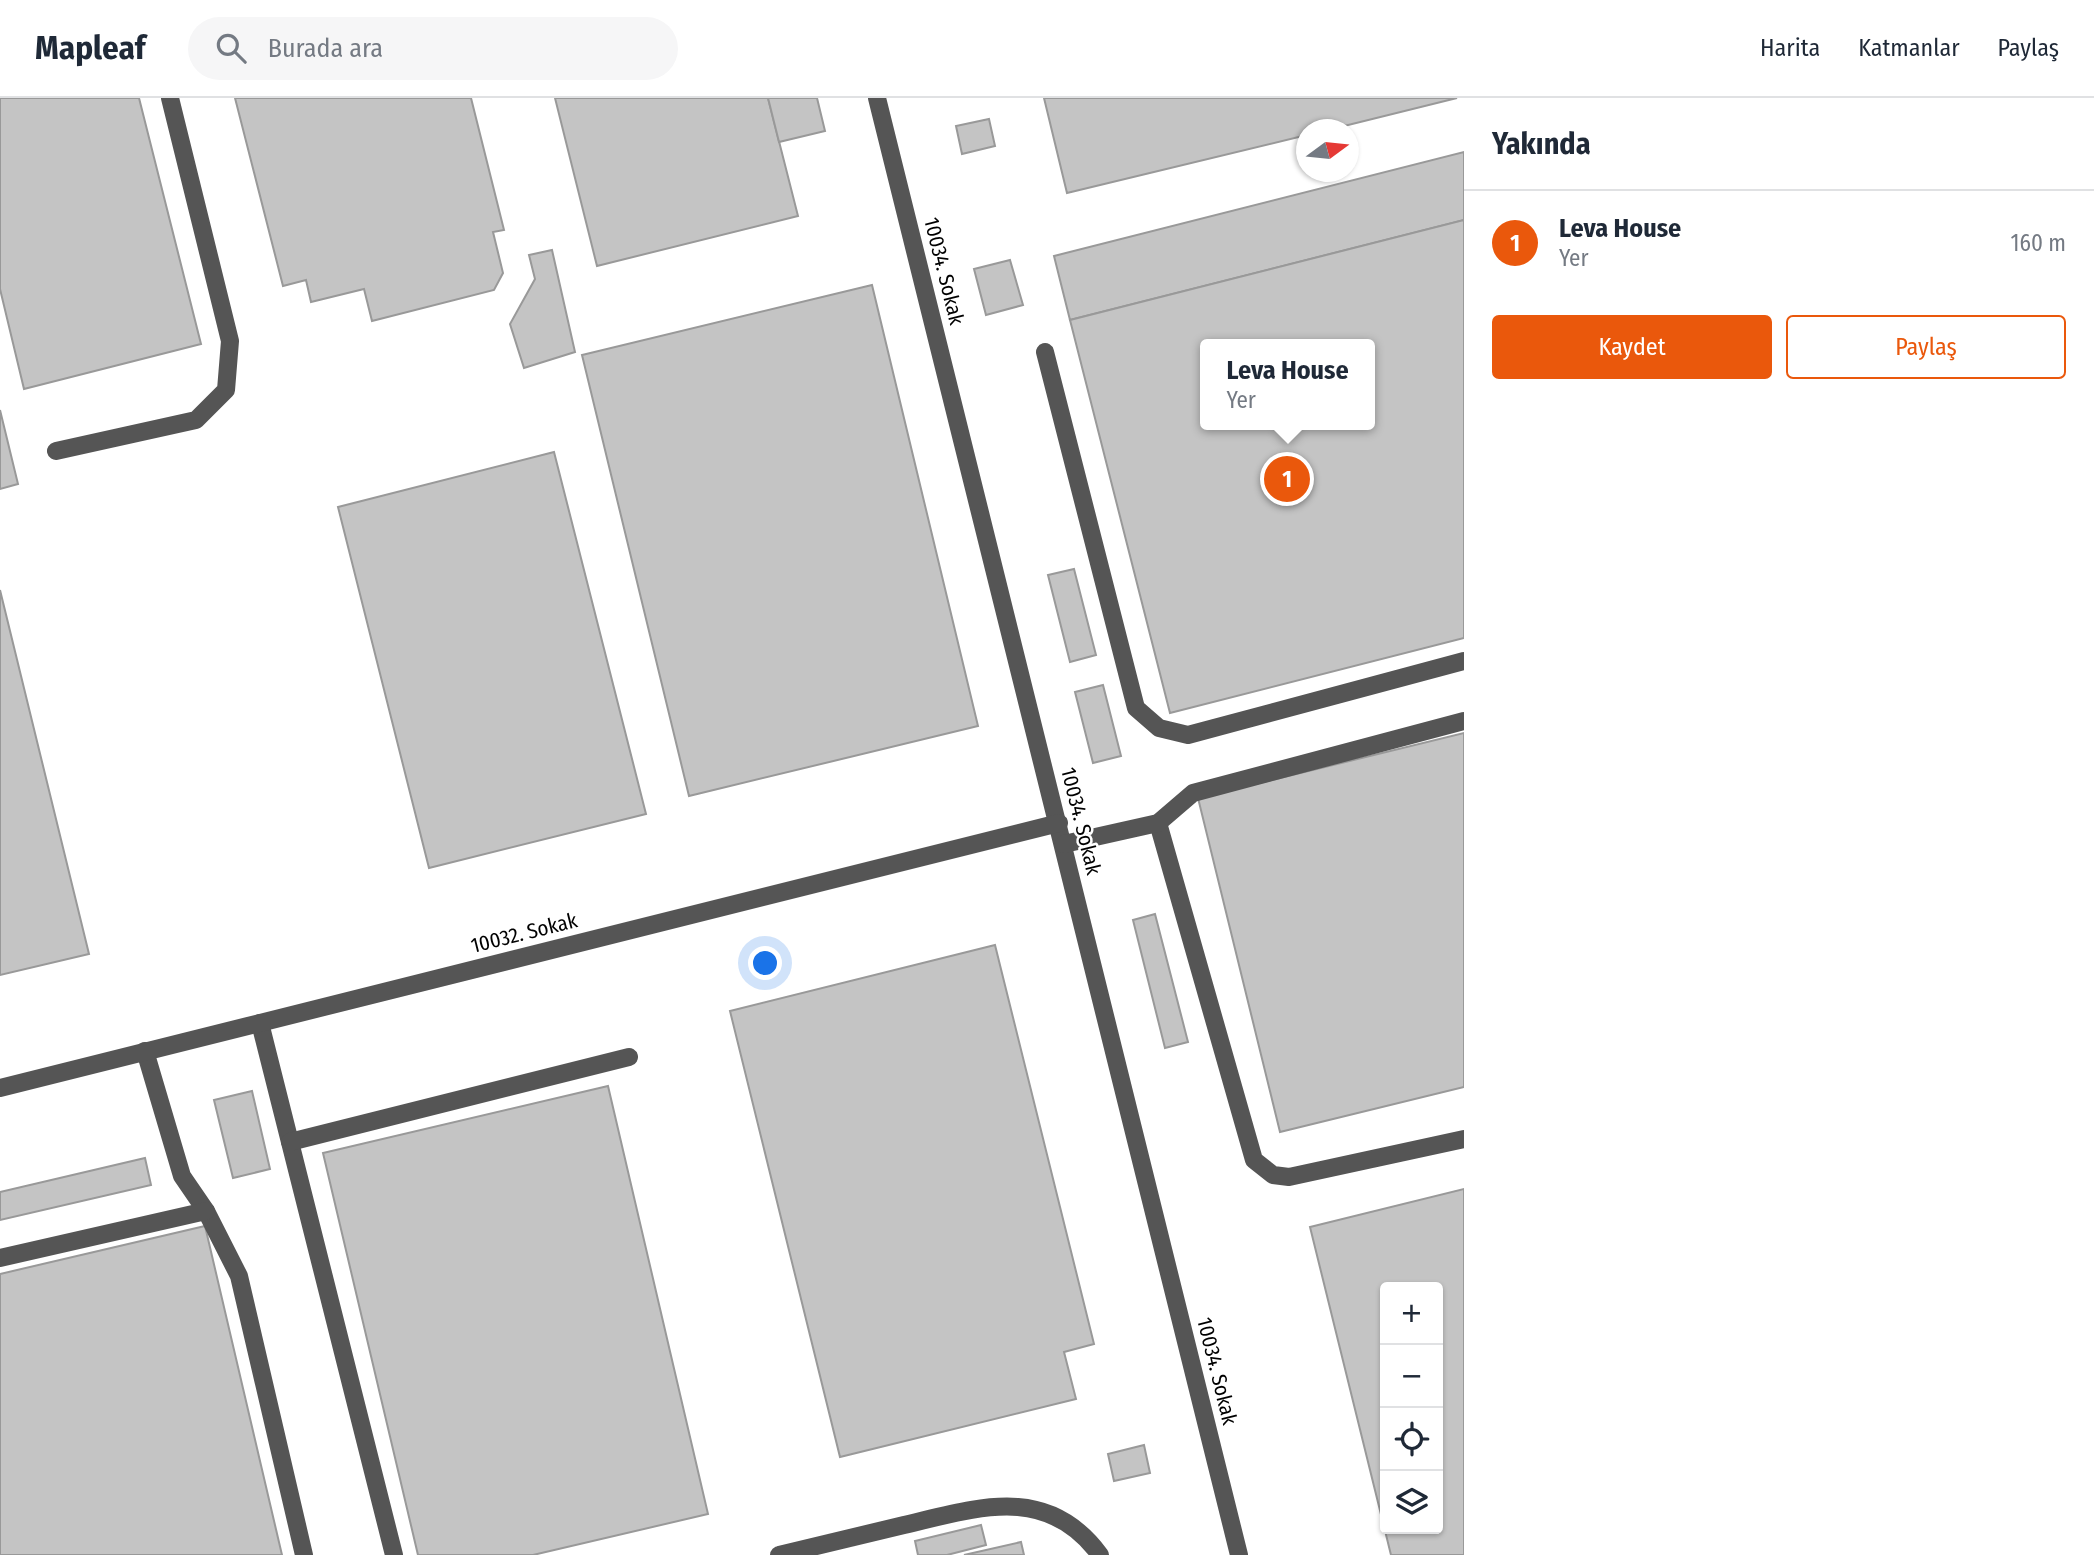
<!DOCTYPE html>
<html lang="tr">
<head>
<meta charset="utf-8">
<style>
  :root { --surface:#fff; --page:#f6f6f7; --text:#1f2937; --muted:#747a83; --line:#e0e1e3; --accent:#ea580c }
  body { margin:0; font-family:"Fira Sans Condensed",sans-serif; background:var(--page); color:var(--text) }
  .controls { position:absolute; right:21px; bottom:21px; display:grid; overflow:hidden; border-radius:7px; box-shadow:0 2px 5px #0004 }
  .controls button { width:63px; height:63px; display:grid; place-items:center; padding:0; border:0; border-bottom:2px solid var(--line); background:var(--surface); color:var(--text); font:35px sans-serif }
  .compass { position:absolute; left:1296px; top:21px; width:63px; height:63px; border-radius:50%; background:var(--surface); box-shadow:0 2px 5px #0004; rotate:75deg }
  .you { position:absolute; left:766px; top:866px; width:24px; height:24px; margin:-18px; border:5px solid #fff; border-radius:50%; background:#1a73e8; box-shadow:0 0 0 10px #1a73e833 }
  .badge { display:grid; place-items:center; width:46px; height:46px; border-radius:50%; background:var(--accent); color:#fff; font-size:23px; font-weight:700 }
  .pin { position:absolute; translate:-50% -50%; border:4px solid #fff; box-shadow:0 2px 7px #0006 }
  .popup { position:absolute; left:1200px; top:241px; width:175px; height:91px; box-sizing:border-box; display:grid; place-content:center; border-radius:7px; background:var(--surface); filter:drop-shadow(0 2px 5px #0005); font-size:23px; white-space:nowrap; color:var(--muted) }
  .popup b { font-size:26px; color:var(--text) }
  .popup::after { content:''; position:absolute; left:50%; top:100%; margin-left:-14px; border:14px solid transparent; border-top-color:var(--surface) }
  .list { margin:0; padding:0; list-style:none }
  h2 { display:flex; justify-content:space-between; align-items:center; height:91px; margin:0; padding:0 28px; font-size:30px }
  h2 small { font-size:23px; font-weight:400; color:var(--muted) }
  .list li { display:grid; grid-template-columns:46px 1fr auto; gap:21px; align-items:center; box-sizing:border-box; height:105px; padding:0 28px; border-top:2px solid var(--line) }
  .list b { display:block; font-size:26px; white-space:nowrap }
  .list p { margin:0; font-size:23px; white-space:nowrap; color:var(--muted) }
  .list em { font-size:23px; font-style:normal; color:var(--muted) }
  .actions { display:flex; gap:14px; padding:21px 28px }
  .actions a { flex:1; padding:16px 0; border:2px solid var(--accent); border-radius:7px; text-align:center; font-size:24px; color:var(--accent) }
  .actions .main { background:var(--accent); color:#fff }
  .icon { flex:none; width:38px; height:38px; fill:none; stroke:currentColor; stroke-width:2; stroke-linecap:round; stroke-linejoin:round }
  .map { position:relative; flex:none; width:1464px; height:1457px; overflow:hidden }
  header { display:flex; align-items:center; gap:42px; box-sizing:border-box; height:98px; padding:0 35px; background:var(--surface); border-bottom:2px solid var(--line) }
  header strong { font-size:33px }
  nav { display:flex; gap:38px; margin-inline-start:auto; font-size:24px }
  .search { width:490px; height:63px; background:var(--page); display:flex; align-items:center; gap:18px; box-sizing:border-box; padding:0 24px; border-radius:38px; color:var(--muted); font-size:26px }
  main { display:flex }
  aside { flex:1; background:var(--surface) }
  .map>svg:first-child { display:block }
  .building { fill:#c4c4c4; stroke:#999; stroke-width:2; fill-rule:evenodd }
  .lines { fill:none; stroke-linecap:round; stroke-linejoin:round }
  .minor { stroke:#555; stroke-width:18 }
  .labels { text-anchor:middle; stroke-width:5; stroke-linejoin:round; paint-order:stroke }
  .street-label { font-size:21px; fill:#000; stroke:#fff }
</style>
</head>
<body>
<header>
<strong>Mapleaf</strong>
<div class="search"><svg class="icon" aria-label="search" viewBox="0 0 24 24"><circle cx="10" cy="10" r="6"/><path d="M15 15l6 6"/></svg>Burada ara</div>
<nav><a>Harita</a><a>Katmanlar</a><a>Paylaş</a></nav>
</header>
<main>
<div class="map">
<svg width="1464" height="1457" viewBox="0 0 1464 1457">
  <rect width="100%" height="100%" fill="#fff"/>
  <!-- building -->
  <g class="building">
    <polygon points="0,0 139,0 201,246 24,291 0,191"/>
    <polygon points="235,0 471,0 504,132 493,134 503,175 494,192 372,223 364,191 311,204 306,182 283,188"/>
    <polygon points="555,0 768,0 798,118 597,168"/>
    <polygon points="768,0 817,0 825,33 779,44"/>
    <polygon points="1044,0 1457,0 1328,32 1307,32 1307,37 1067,95"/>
    <polygon points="989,21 995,48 962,56 956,28"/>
    <polygon points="1464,54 1464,122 1070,222 1054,158"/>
    <path d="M1464,122V540L1170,615L1070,222ZM1205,246H1369V327H1205Z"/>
    <polygon points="552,152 575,254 524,270 510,226 535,181 529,157"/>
    <polygon points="1010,162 1023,207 986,217 974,171"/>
    <polygon points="872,187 978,628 689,698 582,257"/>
    <polygon points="0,312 18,386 0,391"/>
    <polygon points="554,354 646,716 429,770 338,409"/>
    <polygon points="1074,471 1096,557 1070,564 1048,477"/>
    <polygon points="0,492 89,856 0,877"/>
    <polygon points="1103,587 1121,658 1093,665 1075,594"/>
    <polygon points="1464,635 1464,989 1280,1034 1198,700"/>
    <polygon points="1155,816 1188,944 1165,950 1133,822"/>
    <polygon points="995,847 1094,1246 1064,1254 1076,1301 840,1359 730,913"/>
    <polygon points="608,988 708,1416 533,1457 418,1457 323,1055"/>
    <polygon points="252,993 270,1071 233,1080 214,1002"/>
    <polygon points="145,1060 151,1087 0,1122 0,1094"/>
    <path d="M1464,1091V1457H1391L1310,1129ZM1385,1189H1438V1431H1385Z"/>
    <polygon points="205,1128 282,1457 0,1457 0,1176"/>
    <polygon points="1144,1347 1150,1375 1114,1383 1108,1356"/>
    <polygon points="981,1427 986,1447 947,1457 918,1457 915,1443"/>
    <polygon points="1021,1444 1024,1457 964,1457"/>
  </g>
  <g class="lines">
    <!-- minor -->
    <g class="minor">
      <polyline points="877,0 1239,1457"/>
      <polyline points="1045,254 1136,610 1159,630 1188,637 1464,563"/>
      <polyline points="56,353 196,322 226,292 230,243 170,0"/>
      <polyline points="1158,725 1254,1062 1273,1077 1289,1079 1464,1041"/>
      <polyline points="1064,746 1158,725 1193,695 1464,623"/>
      <polyline points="260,925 394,1457"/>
      <polyline points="145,953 182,1078 206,1113 239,1178 304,1457"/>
      <polyline points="0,990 1059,725"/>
      <polyline points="290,1044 629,959"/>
      <polyline points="0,1160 206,1113"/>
      <path d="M779,1457C821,1447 863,1437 904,1427C977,1410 1047,1385 1100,1457"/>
    </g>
  </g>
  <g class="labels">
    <!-- street labels -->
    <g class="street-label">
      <text transform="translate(944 173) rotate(76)" y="7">10034. Sokak</text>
      <text transform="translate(1081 723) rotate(76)" y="7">10034. Sokak</text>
      <text transform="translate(524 835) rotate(-14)" y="7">10032. Sokak</text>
      <text transform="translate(1217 1273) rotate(76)" y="7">10034. Sokak</text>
    </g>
  </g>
</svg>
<div class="controls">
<button>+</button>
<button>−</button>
<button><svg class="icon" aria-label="locate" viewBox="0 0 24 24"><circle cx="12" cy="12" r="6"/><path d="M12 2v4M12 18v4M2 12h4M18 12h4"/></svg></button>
<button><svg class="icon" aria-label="layers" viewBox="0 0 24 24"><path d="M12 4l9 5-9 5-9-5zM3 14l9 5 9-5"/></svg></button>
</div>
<svg class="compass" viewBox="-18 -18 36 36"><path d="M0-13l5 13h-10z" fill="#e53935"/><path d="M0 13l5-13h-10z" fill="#747a83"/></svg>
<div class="you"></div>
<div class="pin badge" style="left:1287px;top:381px">1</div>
<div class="popup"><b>Leva House</b>Yer</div>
</div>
<aside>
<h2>Yakında<small></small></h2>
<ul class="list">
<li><span class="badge">1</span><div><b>Leva House</b><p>Yer</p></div><em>160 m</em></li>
</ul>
<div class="actions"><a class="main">Kaydet</a><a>Paylaş</a></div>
</aside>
</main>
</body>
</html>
